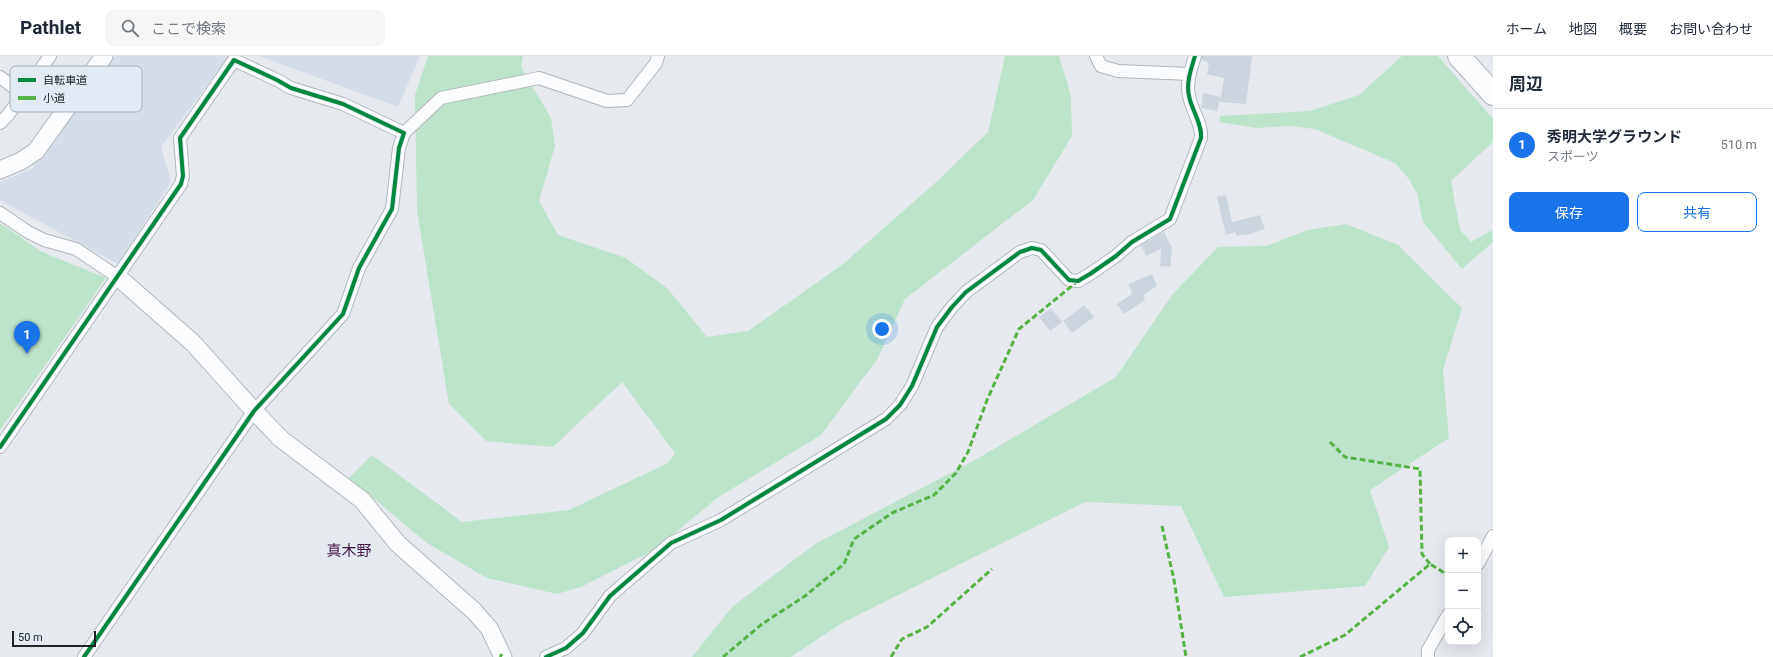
<!DOCTYPE html>
<html lang="ja">
<head>
<meta charset="utf-8">
<style>
  :root { --surface:#fff; --page:#f6f6f7; --text:#1f2937; --muted:#747a83; --line:#e0e1e3; --accent:#1a73e8 }
  body { margin:0; font-family:Roboto,"Noto Sans JP",sans-serif; background:var(--page); color:var(--text) }
  .controls { position:absolute; right:12px; bottom:12px; display:grid; overflow:hidden; border-radius:8px; box-shadow:0 4px 16px #0002 }
  .controls button { width:36px; height:36px; display:grid; place-items:center; padding:0; border:0; border-bottom:1px solid var(--line); background:var(--surface); color:var(--text); font:20px sans-serif }
  .scale { position:absolute; left:12px; bottom:10px; width:84px; box-sizing:border-box; padding-left:4px; border:2px solid #202326; border-top:0; font-size:11px; line-height:14px; white-space:nowrap; color:#202326; -webkit-text-stroke:3px #e2eaf3; paint-order:stroke }
  .you { position:absolute; left:882px; top:273px; width:14px; height:14px; margin:-10px; border:3px solid #fff; border-radius:50%; background:#1a73e8; box-shadow:0 0 0 6px #1a73e833 }
  .badge { display:grid; place-items:center; width:26px; height:26px; border-radius:50%; background:var(--accent); color:#fff; font-size:13px; font-weight:700 }
  .pin { position:absolute; translate:-50% -33px; filter:drop-shadow(0 1px 2px #0008) }
  .pin::after { content:''; position:absolute; top:21px; width:14px; height:12px; background:inherit; clip-path:polygon(0 0,100% 0,50% 100%) }
  .list { margin:0; padding:0; list-style:none }
  h2 { display:flex; justify-content:space-between; align-items:center; height:52px; margin:0; padding:0 16px; font-size:17px }
  h2 small { font-size:13px; font-weight:400; color:var(--muted) }
  .list li { display:grid; grid-template-columns:26px 1fr auto; gap:12px; align-items:center; box-sizing:border-box; height:72px; padding:0 16px; border-top:1px solid var(--line) }
  .list b { display:block; font-size:15px; white-space:nowrap }
  .list p { margin:0; font-size:13px; white-space:nowrap; color:var(--muted) }
  .list em { font-size:13px; font-style:normal; color:var(--muted) }
  .actions { display:flex; gap:8px; padding:12px 16px }
  .actions a { flex:1; padding:9px 0; border:1px solid var(--accent); border-radius:8px; text-align:center; font-size:14px; color:var(--accent) }
  .actions .main { background:var(--accent); color:#fff }
  .icon { flex:none; width:22px; height:22px; fill:none; stroke:currentColor; stroke-width:2; stroke-linecap:round; stroke-linejoin:round }
  .map { position:relative; flex:none; width:1493px; height:601px; overflow:hidden }
  header { display:flex; align-items:center; gap:24px; box-sizing:border-box; height:56px; padding:0 20px; background:var(--surface); border-bottom:1px solid var(--line) }
  header strong { font-size:19px }
  nav { display:flex; gap:22px; margin-inline-start:auto; font-size:14px }
  .search { width:280px; height:36px; background:var(--page); display:flex; align-items:center; gap:10px; box-sizing:border-box; padding:0 14px; border-radius:8px; color:var(--muted); font-size:15px }
  main { display:flex }
  aside { flex:1; background:var(--surface) }
  .map>svg:first-child { display:block }
  .built { fill:#d4dde8 }
  .green { fill:#bbe4ca }
  .building { fill:#ccd5dd }
  .lines { fill:none; stroke-linecap:round; stroke-linejoin:round }
  .street-casing { stroke:#b3b6ba; stroke-width:14 }
  .secondary-casing { stroke:#b3b6ba; stroke-width:19 }
  .highway-casing { stroke:#b3b6ba; stroke-width:24 }
  .street { stroke:#fbfcfd; stroke-width:12 }
  .secondary { stroke:#fbfcfd; stroke-width:17 }
  .highway { stroke:#fbfcfd; stroke-width:22 }
  .quiet { stroke:#55b245; stroke-width:3; stroke-dasharray:6 3; stroke-linecap:butt }
  .cycleway-casing { stroke:#e2eaf3; stroke-width:6 }
  .cycleway { stroke:#00873e; stroke-width:4 }
  .labels { text-anchor:middle; stroke-width:3.5; stroke-linejoin:round; paint-order:stroke }
  .quarter-label { font-size:15px; fill:#431445; stroke:#e2eaf3 }
  .key { fill:#e2eaf3; stroke:#a8aeb6; stroke-width:1 }
  .key-label { font-size:11px; fill:#202326 }
</style>
</head>
<body>
<header>
<strong>Pathlet</strong>
<div class="search"><svg class="icon" aria-label="search" viewBox="0 0 24 24"><circle cx="10" cy="10" r="6"/><path d="M15 15l6 6"/></svg>ここで検索</div>
<nav><a>ホーム</a><a>地図</a><a>概要</a><a>お問い合わせ</a></nav>
</header>
<main>
<div class="map">
<svg width="1493" height="601" viewBox="0 0 1493 601">
  <rect width="100%" height="100%" fill="#e6eaef"/>
  <!-- built -->
  <g class="built">
    <polygon points="115,0 229,0 161,91 171,126 118,208 0,144 0,126 32,113"/>
    <polygon points="259,0 420,0 398,51"/>
  </g>
  <!-- green -->
  <g class="green">
    <polygon points="428,0 523,0 521,11 551,62 555,90 539,145 558,179 626,202 668,233 707,281 748,275 843,208 934,128 988,76 1005,0 1059,0 1071,40 1072,80 1033,144 905,243 878,302 821,379 717,442 656,493 581,531 557,538 487,522 427,487 349,422 372,399 462,466 569,454 668,407 675,397 622,326 553,391 486,385 449,348 417,155 415,39"/>
    <polygon points="1402,0 1438,0 1493,63 1493,86 1451,125 1460,174 1471,186 1492,174 1493,186 1462,213 1423,166 1417,137 1408,122 1395,107 1315,73 1289,70 1256,72 1219,66 1220,60 1310,55 1359,39"/>
    <polygon points="0,167 42,196 106,222 0,374"/>
    <polygon points="1346,168 1398,189 1462,252 1443,314 1449,382 1370,434 1389,491 1365,530 1224,541 1181,450 1085,446 842,567 791,601 692,601 732,551 815,488 977,403 1116,321 1172,239 1218,191 1266,190 1308,174"/>
  </g>
  <!-- building -->
  <g class="building">
    <polygon points="1202,0 1252,0 1246,48 1220,46 1224,22 1207,18 1209,7 1202,4"/>
    <polygon points="1203,37 1221,41 1217,55 1201,52"/>
    <polygon points="1226,139 1232,166 1260,159 1265,173 1244,180 1243,178 1237,180 1235,176 1226,179 1217,141"/>
    <polygon points="1164,176 1172,192 1170,211 1160,210 1161,193 1146,200 1141,189"/>
    <polygon points="1152,218 1157,230 1143,239 1145,244 1124,258 1117,248 1132,238 1128,228"/>
    <polygon points="1084,249 1094,261 1072,277 1063,265"/>
    <polygon points="1051,252 1062,266 1050,275 1039,261"/>
  </g>
  <g class="lines">
    <!-- street casing -->
    <g class="street-casing">
      <g id="street">
        <polyline points="1096,0 1101,10 1118,15 1190,18"/>
        <polyline points="0,21 23,38"/>
        <polyline points="0,67 8,59 50,0"/>
        <polyline points="404,77 441,42 539,22 607,45 627,44 656,7 658,0"/>
        <polyline points="0,157 28,176 44,184 76,193 118,221"/>
        <polyline points="0,391 181,128 183,120 180,82 234,4 277,24 291,32 343,48 404,77 399,92 392,153 359,212 343,258 254,355 84,601"/>
        <polyline points="1478,508 1493,480"/>
        <path d="M546,601L566,592L583,577L610,540L671,487L721,464L886,363L900,349L912,330L937,271L952,251L966,236L1020,196L1032,192L1041,194L1069,224L1078,225L1090,218L1116,200L1132,186L1170,163L1201,82C1202,67 1192,55 1189,40C1186,27 1191,13 1195,0"/>
        <polyline points="1428,601 1428,594 1448,559"/>
      </g>
    </g>
    <!-- secondary casing -->
    <g class="secondary-casing">
      <g id="secondary">
        <polyline points="0,114 21,105 36,95 104,0"/>
        <polyline points="118,221 193,287 254,355 281,383 362,444 398,488 474,555 489,572 503,601"/>
      </g>
    </g>
    <!-- highway casing -->
    <g class="highway-casing">
      <polyline id="highway" points="1459,0 1493,38"/>
    </g>
    <!-- street -->
    <use href="#street" class="street"/>
    <!-- secondary -->
    <use href="#secondary" class="secondary"/>
    <!-- highway -->
    <use href="#highway" class="highway"/>
    <!-- quiet -->
    <g class="quiet">
      <polyline points="1330,386 1345,401 1420,413 1422,498 1430,508"/>
      <polyline points="1162,470 1174,524 1186,601"/>
      <polyline points="500,601 502,598"/>
      <polyline points="723,601 762,568 805,540 844,508 854,483 892,457 934,439 956,417 968,396 987,344 1019,273 1078,225"/>
      <polyline points="891,601 902,583 927,571 992,513"/>
      <polyline points="1300,601 1345,579 1430,508 1448,519"/>
    </g>
    <!-- cycleway casing -->
    <g class="cycleway-casing">
      <g id="cycleway">
        <polyline points="0,391 181,128 183,120 180,82 234,4 277,24 291,32 343,48 404,77 399,92 392,153 359,212 343,258 254,355 84,601"/>
        <path d="M546,601L566,592L583,577L610,540L671,487L721,464L886,363L900,349L912,330L937,271L952,251L966,236L1020,196L1032,192L1041,194L1069,224L1078,225L1090,218L1116,200L1132,186L1170,163L1201,82C1202,67 1192,55 1189,40C1186,27 1191,13 1195,0"/>
      </g>
    </g>
    <!-- cycleway -->
    <use href="#cycleway" class="cycleway"/>
  </g>
  <g class="labels">
    <!-- quarter labels -->
    <g class="quarter-label">
      <text x="349" y="500">真木野</text>
    </g>
  </g>
  <!-- legend -->
  <rect x="10" y="10" width="132" height="46" rx="6" class="key"/>
  <rect x="18" y="22" width="18" height="4" fill="#00873e"/>
  <rect x="18" y="40" width="18" height="4" fill="#55b245"/>
  <g class="key-label">
    <text x="43" y="28">自転車道</text>
    <text x="43" y="46">小道</text>
  </g>
</svg>
<div class="controls">
<button>+</button>
<button>−</button>
<button><svg class="icon" aria-label="locate" viewBox="0 0 24 24"><circle cx="12" cy="12" r="6"/><path d="M12 2v4M12 18v4M2 12h4M18 12h4"/></svg></button>
</div>
<div class="scale">50 m</div>
<div class="you"></div>
<div class="pin badge" style="left:27px;top:298px">1</div>
</div>
<aside>
<h2>周辺<small></small></h2>
<ul class="list">
<li><span class="badge">1</span><div><b>秀明大学グラウンド</b><p>スポーツ</p></div><em>510 m</em></li>
</ul>
<div class="actions"><a class="main">保存</a><a>共有</a></div>
</aside>
</main>
</body>
</html>
